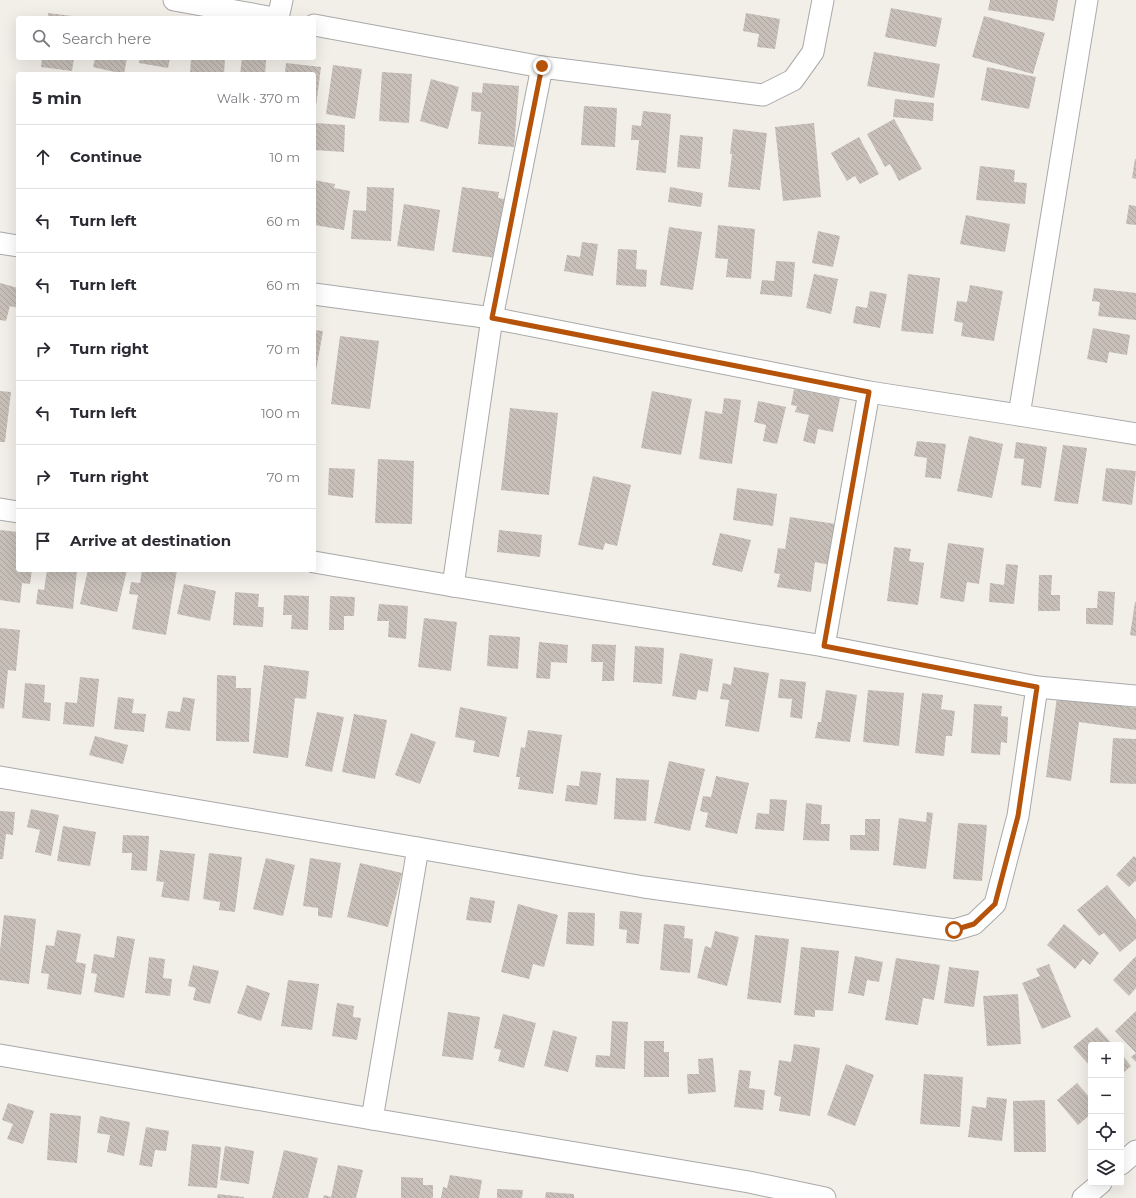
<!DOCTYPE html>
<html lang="en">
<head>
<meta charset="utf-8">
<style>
  :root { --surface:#fff; --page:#f2f2f3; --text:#2b2b33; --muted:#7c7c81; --line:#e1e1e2 }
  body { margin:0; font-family:Montserrat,sans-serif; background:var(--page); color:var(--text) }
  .controls { position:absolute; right:12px; bottom:12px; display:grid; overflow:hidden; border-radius:4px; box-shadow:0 4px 16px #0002 }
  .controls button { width:36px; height:36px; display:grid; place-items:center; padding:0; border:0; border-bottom:1px solid var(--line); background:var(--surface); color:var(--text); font:20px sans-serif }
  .stop { position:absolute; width:12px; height:12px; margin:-9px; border:3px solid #b45309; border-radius:50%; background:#fff }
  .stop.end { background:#b45309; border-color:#fff; box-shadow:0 1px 4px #0008 }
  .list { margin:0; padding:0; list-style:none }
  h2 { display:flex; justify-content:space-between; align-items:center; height:52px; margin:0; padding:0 16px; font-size:17px }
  h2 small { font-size:13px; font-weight:400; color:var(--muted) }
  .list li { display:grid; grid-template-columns:26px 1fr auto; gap:12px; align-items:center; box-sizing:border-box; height:64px; padding:0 16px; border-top:1px solid var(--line) }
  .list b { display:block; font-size:15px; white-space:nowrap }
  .list em { font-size:13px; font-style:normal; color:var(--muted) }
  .icon { flex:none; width:22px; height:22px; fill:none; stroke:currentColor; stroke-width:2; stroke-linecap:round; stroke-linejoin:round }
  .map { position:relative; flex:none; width:1136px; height:1198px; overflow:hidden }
  .search { position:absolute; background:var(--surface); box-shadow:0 4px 16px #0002; left:16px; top:16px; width:300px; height:44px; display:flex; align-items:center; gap:10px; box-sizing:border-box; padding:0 14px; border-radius:4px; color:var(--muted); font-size:15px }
  .panel { position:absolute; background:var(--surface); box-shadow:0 4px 16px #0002; left:16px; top:72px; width:300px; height:500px; border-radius:4px }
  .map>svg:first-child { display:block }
  .building { fill:url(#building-back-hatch) }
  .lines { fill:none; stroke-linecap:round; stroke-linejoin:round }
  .minor-casing { stroke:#a9a9a9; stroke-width:23 }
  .minor { stroke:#fff; stroke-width:21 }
  .route { stroke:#b45309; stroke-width:5 }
</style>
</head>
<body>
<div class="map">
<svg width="1136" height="1198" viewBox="0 0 1136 1198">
  <defs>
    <pattern id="building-back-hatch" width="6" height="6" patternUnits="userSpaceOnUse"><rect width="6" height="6" fill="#c7bfb8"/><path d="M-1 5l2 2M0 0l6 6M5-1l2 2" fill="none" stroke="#aba49e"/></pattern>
  </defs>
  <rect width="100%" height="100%" fill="#f2efe9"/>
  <!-- building -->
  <g class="building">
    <polygon points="990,0 1058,0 1054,21 988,10"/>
    <polygon points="891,8 942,18 936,47 885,37"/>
    <polygon points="48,13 80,17 80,18 48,18"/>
    <polygon points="746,13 780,19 775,49 757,47 759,34 743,31"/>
    <polygon points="984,16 1045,33 1033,74 972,57"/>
    <polygon points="874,52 940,64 934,98 867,86"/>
    <polygon points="42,58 74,58 72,71 41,67"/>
    <polygon points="95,58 127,58 124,74 93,67"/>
    <polygon points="140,58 170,58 168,68 139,63"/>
    <polygon points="191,58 225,58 224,74 190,74"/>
    <polygon points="242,58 266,60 265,74 240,74"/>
    <polygon points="286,63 321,67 315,114 314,114 314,74 285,74"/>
    <polygon points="333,65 362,69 355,119 326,114"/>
    <polygon points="987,67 1036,77 1029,109 981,100"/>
    <polygon points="382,72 412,74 409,123 379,121"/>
    <polygon points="431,79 459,87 448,129 420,121"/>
    <polygon points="483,83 519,86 514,147 478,144 481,112 471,111 472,92 482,93"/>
    <polygon points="895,99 934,103 933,121 893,117"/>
    <polygon points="584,106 617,108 615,147 581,145"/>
    <polygon points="643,111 671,114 666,173 636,170 639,140 631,140 632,125 641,126"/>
    <polygon points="894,119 922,169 899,181 890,164 885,167 867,134"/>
    <polygon points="315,123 345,125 344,152 314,150"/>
    <polygon points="814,123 821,197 783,201 775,127"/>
    <polygon points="733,129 767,133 760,190 728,187 732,154 730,154"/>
    <polygon points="680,135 703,137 700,169 677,167"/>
    <polygon points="859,137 879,174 860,184 855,176 847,181 831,153"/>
    <polygon points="1135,159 1136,159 1136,179 1132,178"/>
    <polygon points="980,166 1015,170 1014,182 1027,183 1025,204 976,200"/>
    <polygon points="314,180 335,184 334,188 350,191 344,230 314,225"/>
    <polygon points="367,187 394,188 391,241 351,239 353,210 366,211"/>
    <polygon points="462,187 499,192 498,198 505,199 496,258 452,252"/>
    <polygon points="670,187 703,193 701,207 668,202"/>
    <polygon points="404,204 440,210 434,251 397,246"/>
    <polygon points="1129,205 1136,206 1136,225 1126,224"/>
    <polygon points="966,215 1010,224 1005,252 960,244"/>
    <polygon points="718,225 755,229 751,279 726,277 728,259 715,258"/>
    <polygon points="669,227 702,232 693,290 660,285"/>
    <polygon points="818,231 840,236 833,267 812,263"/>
    <polygon points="582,242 598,244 593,276 564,271 567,255 580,257"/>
    <polygon points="618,249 637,250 636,269 647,270 646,287 616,285"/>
    <polygon points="776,261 795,262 792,297 760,294 762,280 774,281"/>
    <polygon points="814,274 838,279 831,314 806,308"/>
    <polygon points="908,274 940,278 933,334 901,331"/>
    <polygon points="0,283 18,288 18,308 10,306 6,321 0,320"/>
    <polygon points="970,285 1003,291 994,341 961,336 963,323 954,321 957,301 967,302"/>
    <polygon points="1094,288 1136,293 1136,320 1098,316 1100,302 1092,301"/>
    <polygon points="870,291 887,294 880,328 853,323 856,306 867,308"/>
    <polygon points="1093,328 1130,335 1127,355 1109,352 1107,363 1087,359"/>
    <polygon points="314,330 323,331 315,376 314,376"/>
    <polygon points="340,336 379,341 370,409 331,404"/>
    <polygon points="794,389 840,398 833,432 818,429 815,444 803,441 809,415 795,412 797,406 791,405"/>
    <polygon points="0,391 11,392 5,442 0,442"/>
    <polygon points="652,391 692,399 681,455 641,448"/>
    <polygon points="724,398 741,400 732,464 699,459 705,411 722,414"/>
    <polygon points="758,401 786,407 777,444 763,441 766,425 754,422"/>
    <polygon points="510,408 558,413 549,495 501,490"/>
    <polygon points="969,436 1003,444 992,498 957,491"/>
    <polygon points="917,441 946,444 941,479 925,477 927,458 914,456"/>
    <polygon points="1016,442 1047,447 1041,488 1021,485 1024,459 1014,458"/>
    <polygon points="1063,445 1087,448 1078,504 1054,501"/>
    <polygon points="378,459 414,461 412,524 375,523"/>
    <polygon points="329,468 355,469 353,498 328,495"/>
    <polygon points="1106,468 1136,471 1132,505 1102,501"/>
    <polygon points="593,476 631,485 617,546 605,543 603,550 578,545"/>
    <polygon points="737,488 777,494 773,526 733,520"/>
    <polygon points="790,517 836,524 830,565 815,562 811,592 777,587 780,574 774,573 778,548 785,549"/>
    <polygon points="0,530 18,532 18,570 32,570 30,584 22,583 20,603 0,600"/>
    <polygon points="499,530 542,535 540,557 497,552"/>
    <polygon points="720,533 751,540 742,572 712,565"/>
    <polygon points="948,543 984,548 979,584 967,582 964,602 940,598"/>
    <polygon points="894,547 911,549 909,561 924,563 918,605 887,601"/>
    <polygon points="1006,564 1018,565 1014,604 989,602 990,583 1004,585"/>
    <polygon points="47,570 77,570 73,609 36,604 38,589 44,590"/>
    <polygon points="88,570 127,570 117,612 80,604"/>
    <polygon points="142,570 177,570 166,635 132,629 138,595 129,594 131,582 140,583"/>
    <polygon points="1039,575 1052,575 1051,595 1060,595 1060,611 1038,611"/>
    <polygon points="184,584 216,591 210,621 177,614"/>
    <polygon points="1098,591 1115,592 1113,625 1086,624 1086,608 1097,608"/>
    <polygon points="235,592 259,594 258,607 264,607 263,627 233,625"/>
    <polygon points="284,595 309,596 308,630 291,629 292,615 283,615"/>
    <polygon points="330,596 355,597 354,616 344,616 344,630 329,630"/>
    <polygon points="1135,602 1136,602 1136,636 1130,635"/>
    <polygon points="379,604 408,606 406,639 388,637 389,621 377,621"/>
    <polygon points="424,618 457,622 451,671 418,667"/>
    <polygon points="0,628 20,630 16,671 8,670 4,709 0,708"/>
    <polygon points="489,635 520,637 518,669 487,666"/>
    <polygon points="539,642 568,645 567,663 551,662 550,679 536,678"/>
    <polygon points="592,644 616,645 614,681 602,681 603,662 591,662"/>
    <polygon points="635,646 664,648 662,684 633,682"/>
    <polygon points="680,653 713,659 708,692 698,690 696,700 672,696"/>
    <polygon points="264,665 309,671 306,699 295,698 288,758 253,753"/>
    <polygon points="734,667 769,673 759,732 725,726 729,700 720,699 723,683 731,685"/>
    <polygon points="217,675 236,676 236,688 251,688 249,742 216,741"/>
    <polygon points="80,677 99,679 94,727 63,724 65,702 77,703"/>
    <polygon points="780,679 806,682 802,719 790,717 792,699 778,698"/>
    <polygon points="25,683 45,685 44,702 51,703 50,721 22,718"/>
    <polygon points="826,690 857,695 850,742 815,738 818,722 821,722"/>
    <polygon points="868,690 904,693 899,746 863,742"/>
    <polygon points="922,693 943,695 941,709 955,711 952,736 946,736 944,756 915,753"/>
    <polygon points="118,697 134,699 132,713 146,714 144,732 114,729"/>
    <polygon points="183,697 195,699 190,731 165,728 168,711 180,712"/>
    <polygon points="1057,697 1136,708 1136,730 1079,722 1071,781 1046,777"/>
    <polygon points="974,704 1002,706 1001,716 1008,717 1007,743 1001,742 1000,755 971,753"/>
    <polygon points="460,707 507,717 499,757 473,752 475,741 455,737"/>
    <polygon points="317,712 344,717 332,772 305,766"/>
    <polygon points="354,714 387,720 375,779 342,772"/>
    <polygon points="528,730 562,735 553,794 518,789 520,777 516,777 521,747 525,748"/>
    <polygon points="411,733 436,742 420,784 395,775"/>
    <polygon points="95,736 128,745 123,764 89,755"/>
    <polygon points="1113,738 1136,739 1136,784 1110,783"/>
    <polygon points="669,761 705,769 690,831 654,823"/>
    <polygon points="581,771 601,773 597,805 565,801 567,785 579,786"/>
    <polygon points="716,776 749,783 737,834 705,827 708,813 700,811 703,796 711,797"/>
    <polygon points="616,778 649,780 646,821 614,819"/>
    <polygon points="770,799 787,800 784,831 755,829 757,813 769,814"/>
    <polygon points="806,803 822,805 821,824 830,824 829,841 803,840"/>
    <polygon points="31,809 59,815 51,856 35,852 40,830 27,827"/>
    <polygon points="0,811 15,812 13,835 6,834 3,859 0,859"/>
    <polygon points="927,812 933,813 926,869 893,865 899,818 926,822"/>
    <polygon points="865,819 880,819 879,851 850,850 850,835 865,835"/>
    <polygon points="958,823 987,825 982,881 953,879"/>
    <polygon points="63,826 96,832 90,866 57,861"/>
    <polygon points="123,835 149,836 147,871 131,870 132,853 122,853"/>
    <polygon points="160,850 195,854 189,901 161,897 164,882 156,881"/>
    <polygon points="209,853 242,857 235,912 219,910 220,902 203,899"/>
    <polygon points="1134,856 1136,858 1136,882 1135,881 1129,887 1116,875"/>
    <polygon points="266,858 295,865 283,916 253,909"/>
    <polygon points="310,858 341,863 332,918 318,916 318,908 303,906"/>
    <polygon points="360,863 402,873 388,927 347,917"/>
    <polygon points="1107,885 1136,920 1136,939 1120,952 1104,933 1099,936 1077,910"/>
    <polygon points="470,897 495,901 491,923 466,920"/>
    <polygon points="518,904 558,915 544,967 533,964 529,979 501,972"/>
    <polygon points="620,911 642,913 639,944 626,943 627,930 619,929"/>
    <polygon points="568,912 595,913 594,946 566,944"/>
    <polygon points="4,915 36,919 29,984 0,980 0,950"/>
    <polygon points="664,924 685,926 684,938 693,939 690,973 660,970"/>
    <polygon points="1064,924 1099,953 1090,965 1083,959 1075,969 1047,945"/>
    <polygon points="57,930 81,934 76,962 86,964 81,995 47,989 49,974 41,973 46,945 54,946"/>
    <polygon points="715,931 739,937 727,986 697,978 705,946 711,948"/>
    <polygon points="755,935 789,939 781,1003 747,999"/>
    <polygon points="117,936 135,939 124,998 94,992 97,974 91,973 94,954 114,958"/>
    <polygon points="801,947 839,951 833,1011 815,1010 815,1017 794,1015"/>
    <polygon points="855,956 883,962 879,982 867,980 864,996 848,993"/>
    <polygon points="1136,956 1136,988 1129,996 1113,980"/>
    <polygon points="149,957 165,959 163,978 172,979 170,996 145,993"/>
    <polygon points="896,958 940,965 934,1000 923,998 918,1025 885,1020"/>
    <polygon points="1049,964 1071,1017 1042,1029 1022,983 1040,976 1036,969"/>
    <polygon points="193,965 219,971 210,1004 193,1000 196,988 188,986"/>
    <polygon points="949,967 979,971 974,1007 944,1003"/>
    <polygon points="288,980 319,984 312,1030 281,1026"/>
    <polygon points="247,985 270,993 261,1021 237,1013"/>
    <polygon points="1018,994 1021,1044 987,1046 983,996"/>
    <polygon points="337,1003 354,1006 353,1017 361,1018 357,1040 332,1036"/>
    <polygon points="1136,1011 1136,1062 1131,1057 1136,1053 1115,1031"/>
    <polygon points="448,1012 480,1017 473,1060 442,1056"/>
    <polygon points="503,1014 536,1023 524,1068 498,1061 501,1050 494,1048"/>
    <polygon points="612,1021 628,1022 625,1069 595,1067 596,1055 610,1056"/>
    <polygon points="1097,1027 1113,1045 1091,1045 1091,1067 1073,1047"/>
    <polygon points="553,1030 577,1037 568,1072 544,1066"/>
    <polygon points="644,1041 664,1041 664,1052 669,1052 669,1077 644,1077"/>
    <polygon points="794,1044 820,1048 810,1116 779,1111 781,1097 774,1095 779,1060 791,1062"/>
    <polygon points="1121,1054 1131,1066 1121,1075"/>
    <polygon points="713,1058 716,1092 688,1094 687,1074 699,1074 698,1059"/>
    <polygon points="846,1064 874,1075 855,1126 827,1115"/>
    <polygon points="739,1070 751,1071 749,1088 765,1090 763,1110 734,1107"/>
    <polygon points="924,1074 963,1077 960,1127 920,1124"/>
    <polygon points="1077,1083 1091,1099 1091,1114 1078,1125 1057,1100"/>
    <polygon points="987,1097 1007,1099 1002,1141 968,1137 972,1106 986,1108"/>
    <polygon points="1045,1100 1046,1152 1014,1152 1013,1101"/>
    <polygon points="8,1103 34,1111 23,1144 7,1139 13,1124 2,1120"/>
    <polygon points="50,1113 81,1116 77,1163 47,1160"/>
    <polygon points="100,1116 130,1122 124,1156 107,1152 110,1135 97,1133"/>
    <polygon points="146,1127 169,1131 166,1151 155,1150 152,1167 139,1165"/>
    <polygon points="192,1144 221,1147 217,1188 188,1186"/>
    <polygon points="225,1146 254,1151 249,1184 220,1180"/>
    <polygon points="284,1150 318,1158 308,1198 272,1198"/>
    <polygon points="338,1165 363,1170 356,1198 323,1198 324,1195 331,1197"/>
    <polygon points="450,1175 482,1180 479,1198 441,1198 443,1187 447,1188"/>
    <polygon points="401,1177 423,1178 423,1185 433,1185 433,1198 401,1198"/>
    <polygon points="497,1189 523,1190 522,1198 497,1198"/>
    <polygon points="546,1192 574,1194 574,1198 545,1198"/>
    <polygon points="218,1194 244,1197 244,1198 217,1198"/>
  </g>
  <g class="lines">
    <!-- minor casing -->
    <g class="minor-casing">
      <g id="minor">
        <polyline points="174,0 274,18"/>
        <polyline points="278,18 282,0"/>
        <polyline points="314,25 542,67"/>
        <polyline points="0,243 18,246"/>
        <polyline points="314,294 492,318 869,392 1019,415 1136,434"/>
        <polyline points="1019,415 1087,0"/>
        <polyline points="0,509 18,512"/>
        <polyline points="314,562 453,586 824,646 1037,687"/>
        <polyline points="453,586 492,318 542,67 763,95 793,80 813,52 823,0"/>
        <polyline points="824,646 869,392"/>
        <polyline points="0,777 418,848 372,1119"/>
        <polyline points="418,848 644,887 954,930 974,924 995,904 1018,816 1037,687 1136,696"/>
        <polyline points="0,1055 372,1119 749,1182 825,1198"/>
        <polyline points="1121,1164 1136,1151"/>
        <polyline points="1083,1198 1101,1183"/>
      </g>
    </g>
    <!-- minor -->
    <use href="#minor" class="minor"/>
  </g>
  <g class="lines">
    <!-- route -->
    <polyline class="route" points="542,66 492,318 869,392 824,646 1037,687 1018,816 995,904 974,924 954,930"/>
  </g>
</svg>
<div class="controls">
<button>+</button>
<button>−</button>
<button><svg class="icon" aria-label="locate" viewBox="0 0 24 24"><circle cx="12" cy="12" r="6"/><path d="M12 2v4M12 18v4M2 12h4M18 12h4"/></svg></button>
<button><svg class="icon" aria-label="layers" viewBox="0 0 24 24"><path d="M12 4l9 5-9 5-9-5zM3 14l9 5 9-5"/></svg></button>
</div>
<div class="stop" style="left:954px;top:930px"></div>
<div class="stop end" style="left:542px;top:66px"></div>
<div class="search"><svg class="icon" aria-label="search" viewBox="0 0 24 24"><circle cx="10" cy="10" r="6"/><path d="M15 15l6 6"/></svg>Search here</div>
<section class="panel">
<h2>5 min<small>Walk · 370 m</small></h2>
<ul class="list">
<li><svg class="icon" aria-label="ahead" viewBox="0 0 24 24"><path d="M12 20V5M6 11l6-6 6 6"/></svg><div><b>Continue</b></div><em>10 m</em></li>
<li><svg class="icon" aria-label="left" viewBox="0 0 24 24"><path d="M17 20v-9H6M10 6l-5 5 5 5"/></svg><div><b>Turn left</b></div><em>60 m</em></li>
<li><svg class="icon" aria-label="left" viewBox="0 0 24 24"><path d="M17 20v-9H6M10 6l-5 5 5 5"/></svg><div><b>Turn left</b></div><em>60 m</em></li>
<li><svg class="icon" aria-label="right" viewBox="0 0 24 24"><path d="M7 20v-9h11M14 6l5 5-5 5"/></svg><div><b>Turn right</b></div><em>70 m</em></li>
<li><svg class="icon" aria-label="left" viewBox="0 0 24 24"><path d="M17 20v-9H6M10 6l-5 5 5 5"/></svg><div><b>Turn left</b></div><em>100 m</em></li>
<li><svg class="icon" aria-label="right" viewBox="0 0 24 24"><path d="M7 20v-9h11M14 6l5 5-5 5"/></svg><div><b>Turn right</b></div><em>70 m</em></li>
<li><svg class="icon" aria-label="arrive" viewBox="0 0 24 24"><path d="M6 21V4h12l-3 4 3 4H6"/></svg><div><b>Arrive at destination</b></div></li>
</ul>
</section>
</div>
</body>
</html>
